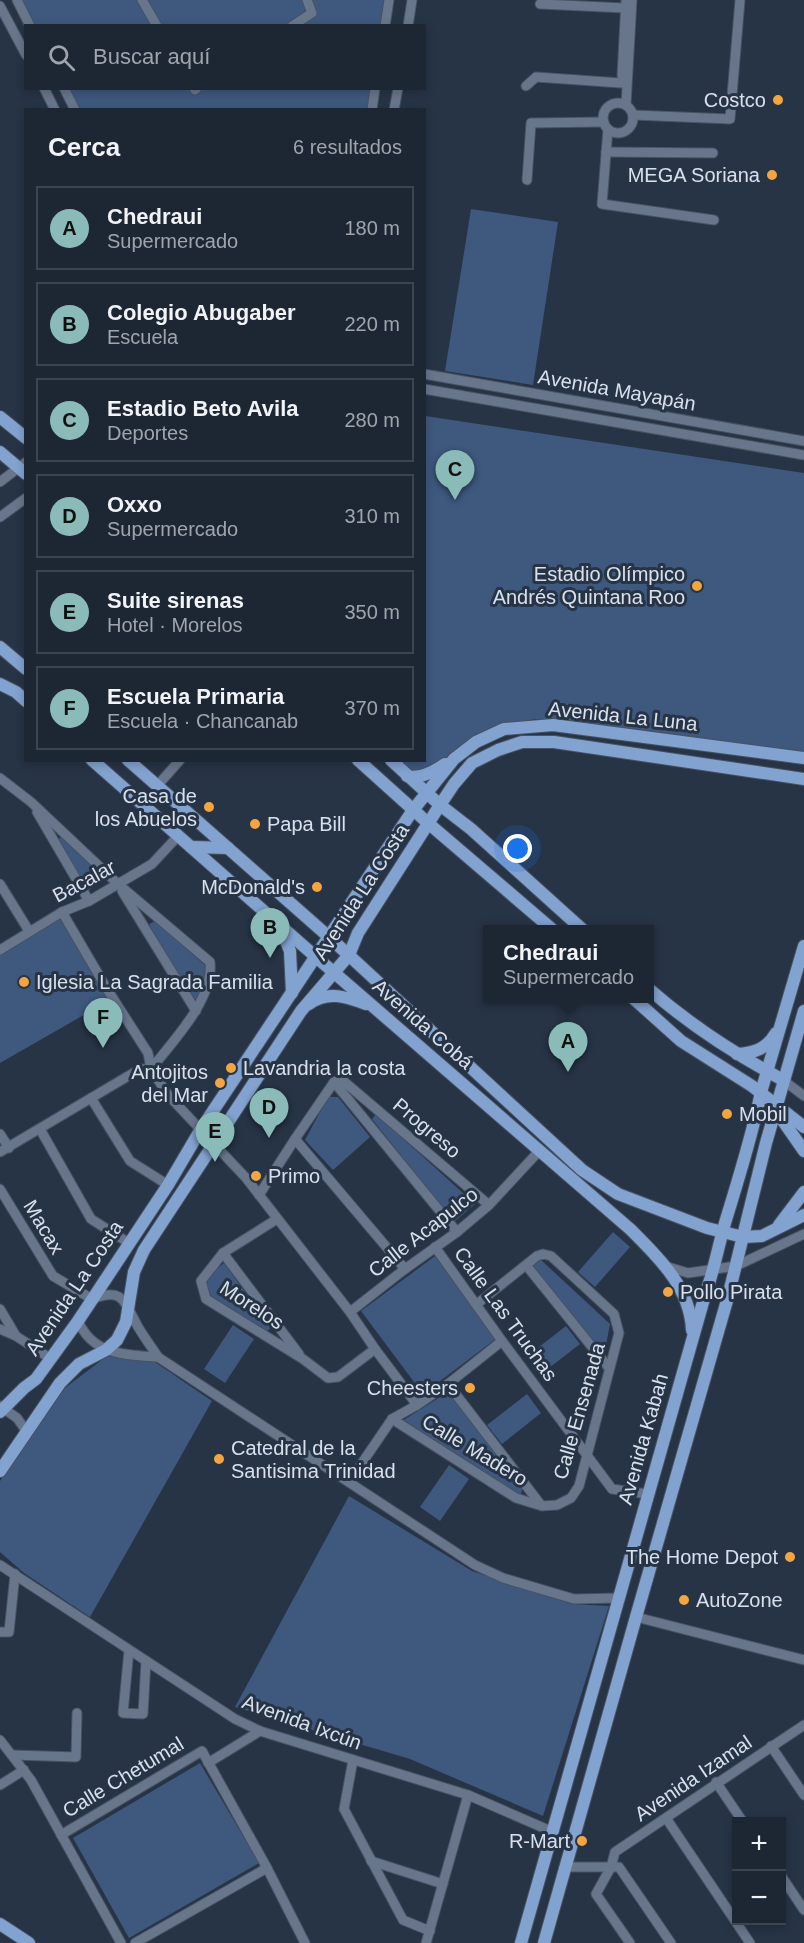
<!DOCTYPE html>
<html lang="es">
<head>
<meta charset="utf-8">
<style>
  :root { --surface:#1d2734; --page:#2a3340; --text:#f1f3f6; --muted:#a0a5ac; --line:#3b444f; --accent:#8bbbb9 }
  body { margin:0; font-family:Arial,sans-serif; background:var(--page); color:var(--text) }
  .controls { position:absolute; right:18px; bottom:18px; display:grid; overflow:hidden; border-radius:0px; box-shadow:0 3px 9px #0003 }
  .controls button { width:54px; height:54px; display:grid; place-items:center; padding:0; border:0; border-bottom:2px solid var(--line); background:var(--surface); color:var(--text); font:30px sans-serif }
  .you { position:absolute; left:518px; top:849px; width:21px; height:21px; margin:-15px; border:4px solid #fff; border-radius:50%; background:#1a73e8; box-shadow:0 0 0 9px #1a73e833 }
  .badge { display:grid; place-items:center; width:39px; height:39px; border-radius:50%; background:var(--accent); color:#111; font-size:20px; font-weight:700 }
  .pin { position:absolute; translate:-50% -50px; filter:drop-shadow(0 2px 3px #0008) }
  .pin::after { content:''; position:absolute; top:32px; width:21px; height:18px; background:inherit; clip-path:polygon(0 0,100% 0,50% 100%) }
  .popup { position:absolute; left:483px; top:925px; width:171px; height:78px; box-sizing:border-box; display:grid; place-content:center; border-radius:0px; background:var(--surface); filter:drop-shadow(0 2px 4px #0005); font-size:20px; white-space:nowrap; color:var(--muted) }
  .popup b { font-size:22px; color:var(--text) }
  .popup::after { content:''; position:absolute; left:50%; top:100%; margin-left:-12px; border:12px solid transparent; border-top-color:var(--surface) }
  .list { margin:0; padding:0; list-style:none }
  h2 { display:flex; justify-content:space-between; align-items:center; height:78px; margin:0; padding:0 24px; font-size:26px }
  h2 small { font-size:20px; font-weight:400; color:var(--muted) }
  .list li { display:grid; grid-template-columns:39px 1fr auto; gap:18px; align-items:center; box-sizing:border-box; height:84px; margin:0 12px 12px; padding:0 12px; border:2px solid var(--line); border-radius:0px }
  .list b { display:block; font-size:22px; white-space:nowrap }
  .list p { margin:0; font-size:20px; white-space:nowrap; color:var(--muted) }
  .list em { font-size:20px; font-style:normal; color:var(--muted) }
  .icon { flex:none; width:33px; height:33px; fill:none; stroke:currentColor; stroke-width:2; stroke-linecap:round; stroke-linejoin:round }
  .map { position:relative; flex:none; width:804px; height:1943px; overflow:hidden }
  .search { position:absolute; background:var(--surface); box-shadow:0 3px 9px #0003; left:24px; top:24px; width:402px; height:66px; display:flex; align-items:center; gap:15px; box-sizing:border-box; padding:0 21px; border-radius:0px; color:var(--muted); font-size:22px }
  .panel { position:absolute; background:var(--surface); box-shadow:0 3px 9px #0003; left:24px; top:108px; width:402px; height:654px; border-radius:0px }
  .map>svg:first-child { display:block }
  .green { fill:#3e587e }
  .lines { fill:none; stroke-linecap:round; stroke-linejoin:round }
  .minor-casing { stroke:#485262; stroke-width:11 }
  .major-casing { stroke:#485262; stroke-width:14 }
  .minor { stroke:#68768c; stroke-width:9 }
  .major { stroke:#82a2d0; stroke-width:12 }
  .poi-dot { fill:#f2a541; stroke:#273446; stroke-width:2 }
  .labels { text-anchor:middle; stroke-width:6; stroke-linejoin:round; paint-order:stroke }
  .poi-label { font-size:20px; fill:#d8e0ec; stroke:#273446; text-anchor:end }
  .street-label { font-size:20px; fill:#d8e0ec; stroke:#273446 }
</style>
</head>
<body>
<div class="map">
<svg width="804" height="1943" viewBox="0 0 804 1943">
  <rect width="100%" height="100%" fill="#273446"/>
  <!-- green -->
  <g class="green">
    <polygon points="17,0 385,0 381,26 30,25"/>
    <polygon points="64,89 372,89 368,110 75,109"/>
    <polygon points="471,209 558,222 533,385 445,371"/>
    <polygon points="425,416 804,473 804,755 535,719 509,725 419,776 395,761 424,760"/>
    <polygon points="61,837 102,876 102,882 87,891 56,841"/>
    <polygon points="60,918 110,1000 0,1063 0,955"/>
    <polygon points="155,921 208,968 197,1000 192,998 154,934 149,924"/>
    <polygon points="328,1097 338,1097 370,1137 333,1170 305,1140"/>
    <polygon points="376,1114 475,1204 454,1222 372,1119"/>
    <polygon points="613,1232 630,1247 595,1287 578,1272"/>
    <polygon points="435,1256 497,1338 423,1394 361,1311"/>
    <polygon points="541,1260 610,1324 605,1350 599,1350 531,1263"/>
    <polygon points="224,1263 271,1328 267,1331 214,1301 209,1293 205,1282 215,1270"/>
    <polygon points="233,1325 254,1339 225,1383 204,1369"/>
    <polygon points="566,1326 580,1344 540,1375 526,1357"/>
    <polygon points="107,1356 155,1362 212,1401 90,1617 24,1573 0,1552 0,1481 65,1388"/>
    <polygon points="448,1392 523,1488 520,1496 402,1421"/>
    <polygon points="527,1394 541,1413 502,1444 487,1425"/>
    <polygon points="449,1465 469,1479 440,1521 420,1507"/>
    <polygon points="349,1496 472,1571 572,1604 609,1606 543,1816 410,1759 235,1707"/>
    <polygon points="200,1763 259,1863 129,1938 73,1838"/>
  </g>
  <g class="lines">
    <!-- minor casing -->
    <g class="minor-casing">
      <g id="minor">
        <polyline points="17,0 30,26"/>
        <polyline points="142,0 157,26"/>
        <polyline points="540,4 625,8"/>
        <polyline points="0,6 26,55"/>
        <polyline points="292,26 312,13 307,0"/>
        <polyline points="385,26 389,0"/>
        <polyline points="408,26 412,0"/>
        <polyline points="622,76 626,0"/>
        <polyline points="526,86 536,77 621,83"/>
        <polyline points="44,88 55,110"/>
        <polyline points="64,88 75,110"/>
        <polyline points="194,88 195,90 197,88"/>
        <circle cx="618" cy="118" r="15"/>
        <polyline points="626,105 632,0"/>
        <polyline points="372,110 375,88"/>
        <polyline points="394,110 398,88"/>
        <polyline points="633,115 730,119 740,0"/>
        <polyline points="608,129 602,204 714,220"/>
        <polyline points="606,152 713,153"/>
        <polyline points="527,180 531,123 604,122"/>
        <polyline points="424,374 804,441"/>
        <polyline points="424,389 804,455"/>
        <polyline points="0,482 26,462"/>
        <polyline points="0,517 26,498"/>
        <path d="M0,778L31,802L118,884L210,962C214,999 173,1041 151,1069H140L0,1152"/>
        <polyline points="157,786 180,760"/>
        <polyline points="37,812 89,901"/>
        <polyline points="0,884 29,931"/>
        <polyline points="122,891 196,1011"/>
        <polyline points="62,912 107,989 148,1053 151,1069 168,1095 246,1178 350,1312 375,1349 417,1405"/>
        <polyline points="0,950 62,912 89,901 152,864 178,836"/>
        <polyline points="783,1080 804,1096"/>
        <polyline points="334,1082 457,1232"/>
        <polyline points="91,1098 130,1161 168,1185"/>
        <polyline points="40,1129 91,1219 129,1243"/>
        <polyline points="0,1134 9,1148"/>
        <polyline points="295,1139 405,1269"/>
        <path d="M0,1189L53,1276L92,1299C123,1287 124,1301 137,1325C143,1336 151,1346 158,1357L475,1565L503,1578L574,1599L618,1598"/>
        <polyline points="259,1195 295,1139 334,1082 341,1079 489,1205"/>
        <polyline points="277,1219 223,1253 201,1281 206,1299 303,1359 328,1378 338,1377 375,1349"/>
        <polyline points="435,1247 502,1341 612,1489 647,1494"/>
        <polyline points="223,1253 299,1354"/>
        <polyline points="526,1265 609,1368"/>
        <polyline points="668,1267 688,1273 736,1266 804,1234"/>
        <polyline points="0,1309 16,1336"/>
        <polyline points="350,1312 405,1269 457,1232 489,1205 540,1150"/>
        <path d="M78,1321C93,1355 125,1355 158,1357"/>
        <polyline points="0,1329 16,1336 51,1359"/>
        <polyline points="448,1384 541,1505"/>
        <polyline points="0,1406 17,1418 27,1432"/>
        <polyline points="392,1419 516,1498 542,1506 557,1505 571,1498 579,1486 619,1333 614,1314 551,1256 543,1254 537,1256 477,1304"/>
        <polyline points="349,1482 392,1419 417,1405 448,1384 502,1341"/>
        <polyline points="0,1565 235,1719 260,1731 468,1795 553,1832"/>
        <polyline points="636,1617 804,1660"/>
        <polyline points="0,1632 9,1632 15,1574"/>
        <polyline points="129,1650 123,1713 143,1714 146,1661"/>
        <polyline points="0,1740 31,1780 121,1943"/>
        <polyline points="771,1746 804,1795"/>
        <polyline points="13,1755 76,1757 77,1713"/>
        <polyline points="353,1760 344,1809 403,1920 430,1931"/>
        <polyline points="208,1763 260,1731"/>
        <polyline points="716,1782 743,1822"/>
        <polyline points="0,1785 24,1770"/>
        <polyline points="666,1818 750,1943"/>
        <polyline points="61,1835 202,1751 267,1868 305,1943"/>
        <polyline points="371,1861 443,1884"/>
        <polyline points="566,1867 619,1867 671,1943"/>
        <polyline points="782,1877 804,1910"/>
        <polyline points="135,1943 267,1868"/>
        <polyline points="426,1943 468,1795"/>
        <polyline points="630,1943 596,1894 611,1867 615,1852 804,1725"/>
      </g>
    </g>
    <!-- major casing -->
    <g class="major-casing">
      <g id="major">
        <polyline points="0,417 26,438"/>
        <polyline points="0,452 26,474"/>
        <polyline points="0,647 26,669"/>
        <polyline points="0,684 16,692 26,701"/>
        <path d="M92,760L316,957L630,1229C659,1258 690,1287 692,1330"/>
        <polyline points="128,760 329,937 582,1170 618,1194 707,1228 743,1237 762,1236 804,1215"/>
        <polyline points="358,760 428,823 553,930"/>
        <polyline points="391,760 440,805 471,829 583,930"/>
        <path d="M407,776C420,779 435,771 445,764"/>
        <polyline points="191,847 228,848"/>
        <polyline points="281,929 290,951 292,993"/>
        <path d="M649,989C690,1025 735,1054 783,1080"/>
        <polyline points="633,998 681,1041 752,1086 804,1127"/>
        <path d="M309,1004C327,990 347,997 366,1004"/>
        <path d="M737,1054C754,1053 767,1049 776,1033"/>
        <polyline points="777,1104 781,1118 804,1151"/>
        <polyline points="779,1225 804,1192"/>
        <polyline points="0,1412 24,1388 36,1379 78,1321 168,1185 201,1129 413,810 454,759 476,742 504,729 553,725 804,758"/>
        <polyline points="0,1471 60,1383 79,1364 106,1350 117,1340 126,1322 134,1272 144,1250 301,1011 349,955 358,933 440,805 454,784 472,763 498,750 522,742 554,742 804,779"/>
        <polyline points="0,1924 29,1943"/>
        <path d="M521,1943L705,1295C714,1271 718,1247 725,1223C738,1180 752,1137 761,1092L804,946"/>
        <polyline points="544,1943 636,1617 728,1297 766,1143 804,1011"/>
      </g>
    </g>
    <!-- minor -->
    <use href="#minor" class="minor"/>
    <!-- major -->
    <use href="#major" class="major"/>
  </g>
  <!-- markers -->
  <g class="poi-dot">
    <circle cx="778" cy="100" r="6"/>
    <circle cx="772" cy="175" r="6"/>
    <circle cx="697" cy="586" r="6"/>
    <circle cx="209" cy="807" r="6"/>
    <circle cx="255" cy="824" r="6"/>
    <circle cx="317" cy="887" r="6"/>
    <circle cx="24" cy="982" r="6"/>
    <circle cx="231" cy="1068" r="6"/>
    <circle cx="220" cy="1083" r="6"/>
    <circle cx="727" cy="1114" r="6"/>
    <circle cx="256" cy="1176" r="6"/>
    <circle cx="668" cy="1292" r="6"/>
    <circle cx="470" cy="1388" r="6"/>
    <circle cx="219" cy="1459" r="6"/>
    <circle cx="790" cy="1557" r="6"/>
    <circle cx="684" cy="1600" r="6"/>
    <circle cx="582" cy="1841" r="6"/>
  </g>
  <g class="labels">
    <!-- poi labels -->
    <g class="poi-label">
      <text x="766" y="107">Costco</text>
      <text x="760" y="182">MEGA Soriana</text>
      <text x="685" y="581">Estadio Olímpico<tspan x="685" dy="23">Andrés Quintana Roo</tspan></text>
      <text x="197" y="803">Casa de<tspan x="197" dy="23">los Abuelos</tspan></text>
      <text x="267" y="831" text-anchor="start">Papa Bill</text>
      <text x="305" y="894">McDonald's</text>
      <text x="36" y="989" text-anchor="start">Iglesia La Sagrada Familia</text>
      <text x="243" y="1075" text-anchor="start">Lavandria la costa</text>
      <text x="208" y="1079">Antojitos<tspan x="208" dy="23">del Mar</tspan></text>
      <text x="739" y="1121" text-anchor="start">Mobil</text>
      <text x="268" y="1183" text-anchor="start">Primo</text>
      <text x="680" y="1299" text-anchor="start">Pollo Pirata</text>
      <text x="458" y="1395">Cheesters</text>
      <text x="231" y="1455" text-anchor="start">Catedral de la<tspan x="231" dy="23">Santisima Trinidad</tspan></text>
      <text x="778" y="1564">The Home Depot</text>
      <text x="696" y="1607" text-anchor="start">AutoZone</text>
      <text x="570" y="1848">R-Mart</text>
    </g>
    <!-- street labels -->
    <g class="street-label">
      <text transform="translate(617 390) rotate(10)" y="7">Avenida Mayapán</text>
      <text transform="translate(623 716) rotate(6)" y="7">Avenida La Luna</text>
      <text transform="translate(84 881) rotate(-28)" y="7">Bacalar</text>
      <text transform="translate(361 892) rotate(-57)" y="7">Avenida La Costa</text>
      <text transform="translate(423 1024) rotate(41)" y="7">Avenida Cobá</text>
      <text transform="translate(427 1128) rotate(40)" y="7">Progreso</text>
      <text transform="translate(44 1227) rotate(59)" y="7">Macax</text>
      <text transform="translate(423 1232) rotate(-38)" y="7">Calle Acapulco</text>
      <text transform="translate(74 1288) rotate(-56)" y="7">Avenida La Costa</text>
      <text transform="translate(252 1305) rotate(33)" y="7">Morelos</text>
      <text transform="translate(506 1314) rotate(54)" y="7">Calle Las Truchas</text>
      <text transform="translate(579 1411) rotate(-74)" y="7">Calle Ensenada</text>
      <text transform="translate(643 1439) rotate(-74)" y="7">Avenida Kabah</text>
      <text transform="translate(475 1450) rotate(31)" y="7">Calle Madero</text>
      <text transform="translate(302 1722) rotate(20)" y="7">Avenida Ixcún</text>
      <text transform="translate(123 1777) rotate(-31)" y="7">Calle Chetumal</text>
      <text transform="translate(693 1778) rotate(-34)" y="7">Avenida Izamal</text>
    </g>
  </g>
</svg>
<div class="controls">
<button>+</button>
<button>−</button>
</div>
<div class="you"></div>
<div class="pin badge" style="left:568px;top:1072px">A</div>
<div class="popup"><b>Chedraui</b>Supermercado</div>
<div class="pin badge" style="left:270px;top:958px">B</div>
<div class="pin badge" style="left:455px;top:500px">C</div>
<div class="pin badge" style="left:269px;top:1138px">D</div>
<div class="pin badge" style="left:215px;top:1162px">E</div>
<div class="pin badge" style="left:103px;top:1048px">F</div>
<div class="search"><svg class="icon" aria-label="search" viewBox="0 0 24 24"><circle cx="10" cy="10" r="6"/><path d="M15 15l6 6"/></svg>Buscar aquí</div>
<section class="panel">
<h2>Cerca<small>6 resultados</small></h2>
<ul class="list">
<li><span class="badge">A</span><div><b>Chedraui</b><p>Supermercado</p></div><em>180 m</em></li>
<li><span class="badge">B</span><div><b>Colegio Abugaber</b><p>Escuela</p></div><em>220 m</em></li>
<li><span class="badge">C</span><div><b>Estadio Beto Avila</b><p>Deportes</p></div><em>280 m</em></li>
<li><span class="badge">D</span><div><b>Oxxo</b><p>Supermercado</p></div><em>310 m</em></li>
<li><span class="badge">E</span><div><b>Suite sirenas</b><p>Hotel · Morelos</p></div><em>350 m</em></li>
<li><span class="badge">F</span><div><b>Escuela Primaria</b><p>Escuela · Chancanab</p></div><em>370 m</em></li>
</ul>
</section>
</div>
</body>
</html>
